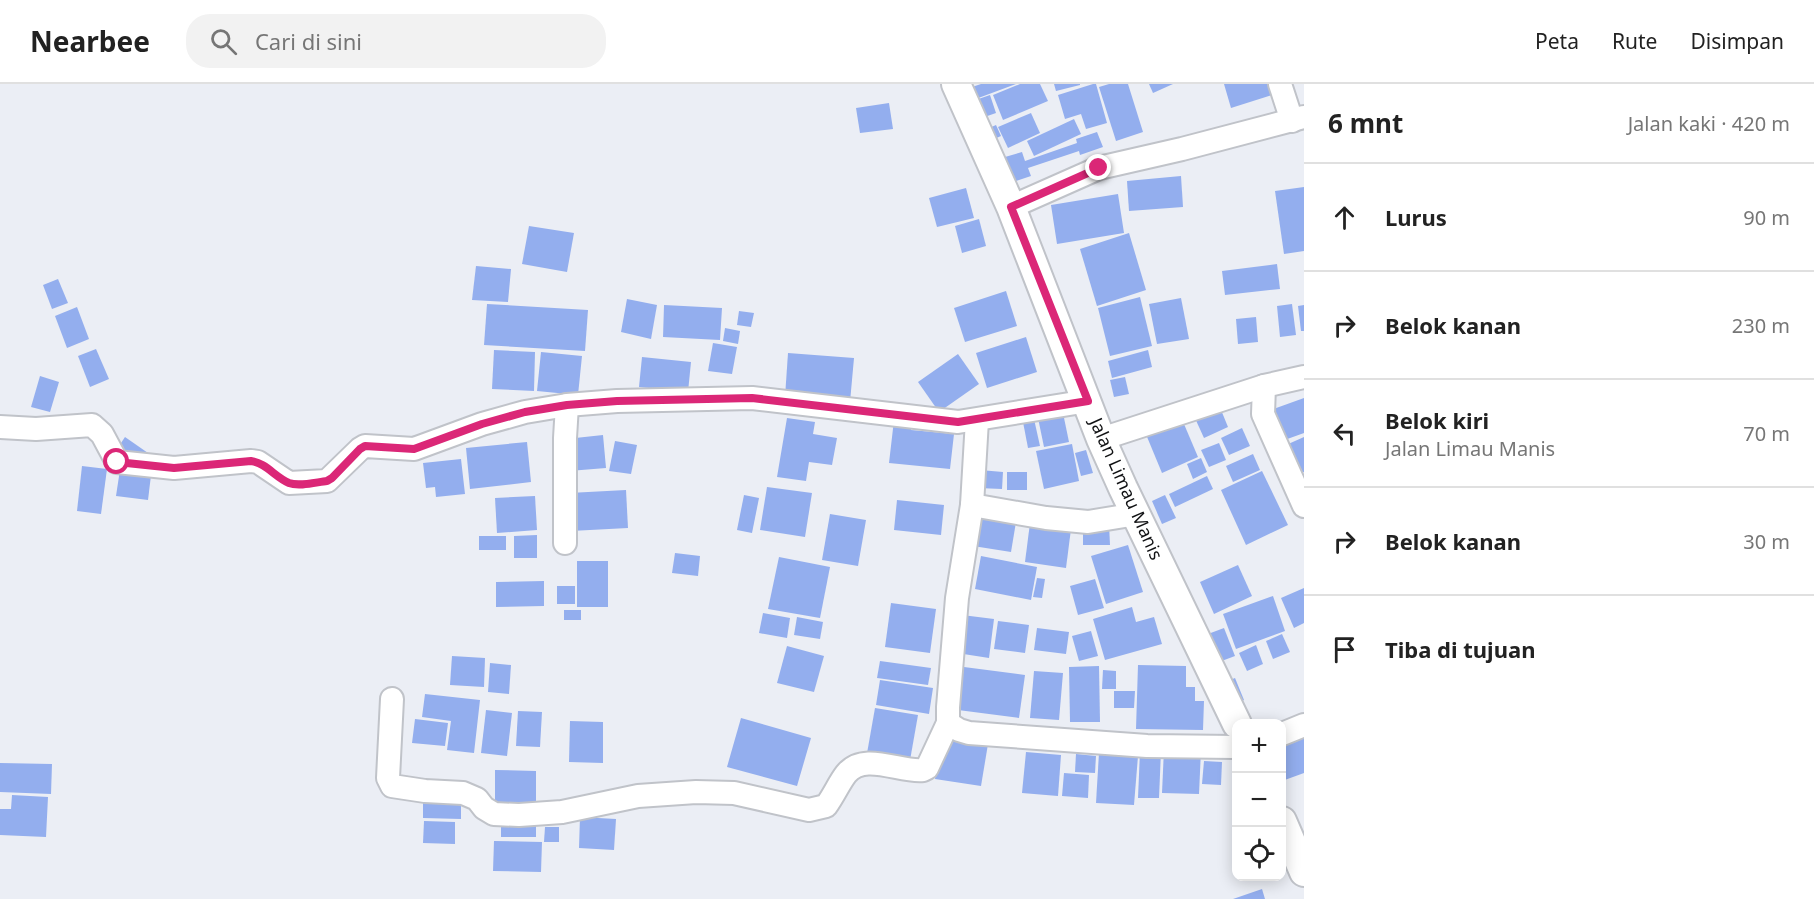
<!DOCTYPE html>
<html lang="id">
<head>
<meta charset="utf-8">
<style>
  :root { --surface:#fff; --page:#f2f2f2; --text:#222; --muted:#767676; --line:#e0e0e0 }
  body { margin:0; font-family:"Noto Sans",sans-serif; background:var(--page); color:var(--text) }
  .controls { position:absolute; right:18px; bottom:18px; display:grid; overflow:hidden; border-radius:12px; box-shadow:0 3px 15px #0003 }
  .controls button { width:54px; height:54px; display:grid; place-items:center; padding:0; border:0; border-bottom:2px solid var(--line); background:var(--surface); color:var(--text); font:30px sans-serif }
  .stop { position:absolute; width:18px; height:18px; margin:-14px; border:4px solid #db2777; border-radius:50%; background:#fff }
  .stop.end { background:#db2777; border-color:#fff; box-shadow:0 2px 6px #0008 }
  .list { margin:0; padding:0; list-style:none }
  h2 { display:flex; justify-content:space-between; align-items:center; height:78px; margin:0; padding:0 24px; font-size:26px }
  h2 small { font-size:20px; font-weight:400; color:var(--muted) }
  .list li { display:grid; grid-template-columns:39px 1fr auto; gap:18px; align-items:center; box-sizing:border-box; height:108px; padding:0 24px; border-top:2px solid var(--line) }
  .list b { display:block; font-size:22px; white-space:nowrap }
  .list p { margin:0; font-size:20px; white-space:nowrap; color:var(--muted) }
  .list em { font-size:20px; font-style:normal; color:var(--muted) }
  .icon { flex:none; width:33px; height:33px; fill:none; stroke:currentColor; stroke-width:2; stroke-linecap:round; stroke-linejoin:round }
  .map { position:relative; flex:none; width:1304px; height:815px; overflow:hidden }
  header { display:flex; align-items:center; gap:36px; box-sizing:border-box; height:84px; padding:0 30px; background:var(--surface); border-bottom:2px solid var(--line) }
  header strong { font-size:28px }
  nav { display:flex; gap:33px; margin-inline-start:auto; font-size:21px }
  .search { width:420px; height:54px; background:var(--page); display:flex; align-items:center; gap:15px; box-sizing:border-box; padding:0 21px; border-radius:24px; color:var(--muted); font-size:22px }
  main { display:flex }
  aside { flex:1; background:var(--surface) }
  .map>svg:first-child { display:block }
  .building { fill:#93aeee }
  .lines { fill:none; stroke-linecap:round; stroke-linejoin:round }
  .minor-casing { stroke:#c0c3c9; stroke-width:26 }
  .tertiary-casing { stroke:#c0c3c9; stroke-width:32 }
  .minor { stroke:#fff; stroke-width:22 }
  .tertiary { stroke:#fff; stroke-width:28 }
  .route { stroke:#db2777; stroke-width:8 }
  .labels { text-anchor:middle; stroke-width:6; stroke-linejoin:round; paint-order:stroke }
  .street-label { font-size:18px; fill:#101113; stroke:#fff }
</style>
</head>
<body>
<header>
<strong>Nearbee</strong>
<div class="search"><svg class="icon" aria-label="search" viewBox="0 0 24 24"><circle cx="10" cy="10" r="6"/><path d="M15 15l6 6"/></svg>Cari di sini</div>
<nav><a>Peta</a><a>Rute</a><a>Disimpan</a></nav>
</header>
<main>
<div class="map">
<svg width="1304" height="815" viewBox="0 0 1304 815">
  <rect width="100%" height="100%" fill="#ebeef5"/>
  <!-- building -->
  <g class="building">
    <polygon points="981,0 1016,0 973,16 969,4"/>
    <polygon points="1020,0 1040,0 1048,17 1003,36 993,11"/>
    <polygon points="1054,0 1080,0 1080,1 1056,7"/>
    <polygon points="1093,0 1096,0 1107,39 1086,45 1081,30 1065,35 1058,11"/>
    <polygon points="1109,0 1128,0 1143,48 1116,57 1099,3"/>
    <polygon points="1149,0 1173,0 1153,9"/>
    <polygon points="1224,0 1268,0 1272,11 1231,24"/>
    <polygon points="990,11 996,29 973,37 967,19"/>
    <polygon points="889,19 893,45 860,49 856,24"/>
    <polygon points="1031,29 1040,49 1008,64 998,43"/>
    <polygon points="1074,35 1081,50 1034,72 1027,57"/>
    <polygon points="996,41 1001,52 983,60 978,49"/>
    <polygon points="1097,48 1103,63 1080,71 1079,67 1028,84 1031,92 1013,98 1005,73 1022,68 1025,77 1077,59 1076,55"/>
    <polygon points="1181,92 1183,123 1129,127 1127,97"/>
    <polygon points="1304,103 1304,167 1284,170 1275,107"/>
    <polygon points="966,104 974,134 937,143 929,114"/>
    <polygon points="1118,110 1124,149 1057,160 1051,121"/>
    <polygon points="979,135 986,162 962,169 955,142"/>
    <polygon points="529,142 574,149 567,188 522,180"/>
    <polygon points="1129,149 1146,206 1097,222 1080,165"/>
    <polygon points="1277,180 1280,205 1225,211 1222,187"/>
    <polygon points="476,182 511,185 508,218 472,216"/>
    <polygon points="58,195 68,219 52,225 43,201"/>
    <polygon points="1006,207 1017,242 965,258 954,224"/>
    <polygon points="1140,213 1152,262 1110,272 1098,224"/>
    <polygon points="1181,214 1189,255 1157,260 1149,220"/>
    <polygon points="627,215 657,221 651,255 621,248"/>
    <polygon points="487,220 588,226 585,267 484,261"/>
    <polygon points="1292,220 1296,251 1280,253 1277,222"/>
    <polygon points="664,221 722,224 720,256 663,253"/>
    <polygon points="1304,221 1304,247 1301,247 1298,222"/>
    <polygon points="77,223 89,255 67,264 55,232"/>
    <polygon points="739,227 754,229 751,243 737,241"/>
    <polygon points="1256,233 1258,258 1238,260 1236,235"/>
    <polygon points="725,244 740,247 738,260 723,257"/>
    <polygon points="1026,253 1037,288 987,304 976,269"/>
    <polygon points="713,259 737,263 732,290 708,287"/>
    <polygon points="96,265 109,295 90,303 78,272"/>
    <polygon points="494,266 535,268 534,307 492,305"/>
    <polygon points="1148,266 1152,283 1112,294 1108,277"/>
    <polygon points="541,268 582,272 578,311 537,307"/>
    <polygon points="788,269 854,274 850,318 785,313"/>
    <polygon points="958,270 979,300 939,328 918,298"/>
    <polygon points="642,273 691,278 688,308 639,303"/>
    <polygon points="40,292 59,298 50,328 31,323"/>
    <polygon points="1125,293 1129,310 1114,313 1110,296"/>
    <polygon points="1304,314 1304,349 1279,358 1268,327"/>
    <polygon points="1219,321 1228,343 1204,354 1194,332"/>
    <polygon points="1063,329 1069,358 1044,363 1038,334"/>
    <polygon points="1181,333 1198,373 1162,389 1145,348"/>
    <polygon points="787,334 815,338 813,350 837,354 832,381 809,378 806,397 777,393"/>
    <polygon points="1034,335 1040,362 1028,364 1023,338"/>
    <polygon points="894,336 912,338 911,346 954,350 950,385 889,379"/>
    <polygon points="1242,344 1250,362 1229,371 1221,354"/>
    <polygon points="603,351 606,384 569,387 566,355"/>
    <polygon points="125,353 148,369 142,379 119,362"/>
    <polygon points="1304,353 1304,388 1299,390 1286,361"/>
    <polygon points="615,357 637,361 631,390 609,387"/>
    <polygon points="527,358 531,398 470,405 466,364"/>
    <polygon points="1219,359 1226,376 1209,383 1201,366"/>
    <polygon points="1072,360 1079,397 1044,405 1036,367"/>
    <polygon points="1086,366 1093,389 1081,392 1075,369"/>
    <polygon points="1253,370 1260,386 1233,398 1226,382"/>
    <polygon points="1201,374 1207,388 1193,395 1187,380"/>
    <polygon points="461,375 465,410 436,413 435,403 426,404 423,379"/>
    <polygon points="121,379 152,383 148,416 116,412"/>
    <polygon points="82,382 107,385 101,430 77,427"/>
    <polygon points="980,386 1003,388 1002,405 978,404"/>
    <polygon points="1262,387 1288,441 1246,461 1221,406"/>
    <rect x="1007" y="388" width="20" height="18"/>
    <polygon points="1207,392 1213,405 1175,423 1169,410"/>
    <polygon points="767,403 812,409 805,453 760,446"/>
    <polygon points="626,406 628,444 571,447 569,409"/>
    <polygon points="744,411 759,414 752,449 737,446"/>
    <polygon points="1165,411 1176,434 1162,440 1152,417"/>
    <polygon points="535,412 537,446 497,449 495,414"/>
    <polygon points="897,416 944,421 941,451 894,446"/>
    <polygon points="979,426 1017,432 1011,468 973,462"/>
    <polygon points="830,430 866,436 858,482 822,476"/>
    <polygon points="1030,439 1071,445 1066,484 1025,478"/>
    <polygon points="1109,440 1110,461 1083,461 1083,441"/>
    <polygon points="537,451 537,474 514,474 514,452"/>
    <rect x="479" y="452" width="27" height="14"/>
    <polygon points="1128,461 1143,508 1106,520 1091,472"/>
    <polygon points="675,469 700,472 698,492 672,489"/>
    <polygon points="981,472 1037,483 1031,516 975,505"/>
    <polygon points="779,473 830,483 820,534 768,525"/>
    <rect x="577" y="477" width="31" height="46"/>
    <polygon points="1238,481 1252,512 1214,530 1200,498"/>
    <polygon points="1037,494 1045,495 1042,514 1033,513"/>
    <polygon points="1095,495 1104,524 1078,531 1070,502"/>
    <polygon points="544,497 544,522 496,523 496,498"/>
    <rect x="557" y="502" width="18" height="18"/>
    <polygon points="1304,504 1304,539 1294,544 1281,514"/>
    <polygon points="1273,512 1285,547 1236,565 1223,530"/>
    <polygon points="891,519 936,525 930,569 885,563"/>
    <polygon points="1132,523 1136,538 1154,533 1162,560 1105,576 1093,535"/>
    <rect x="564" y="526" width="17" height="10"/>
    <polygon points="763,529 790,534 787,554 759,549"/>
    <polygon points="962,531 994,535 989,574 957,569"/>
    <polygon points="797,533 823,538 820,555 794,551"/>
    <polygon points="998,537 1029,541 1025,569 994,565"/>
    <polygon points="1037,544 1069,548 1066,570 1034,566"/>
    <polygon points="1224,544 1235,572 1219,578 1208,550"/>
    <polygon points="1091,547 1098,572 1079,577 1072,552"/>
    <polygon points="1282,550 1290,568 1273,575 1266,557"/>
    <polygon points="1256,561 1263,580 1247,587 1239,569"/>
    <polygon points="787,562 824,572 814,608 777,599"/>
    <polygon points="452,572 485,574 484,603 450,601"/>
    <polygon points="880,577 931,584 928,601 877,594"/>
    <polygon points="490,579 511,581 509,610 488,608"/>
    <polygon points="1138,581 1186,582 1186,603 1195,603 1195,617 1204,617 1203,646 1136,645"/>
    <polygon points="1099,582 1100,638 1070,638 1069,583"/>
    <polygon points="964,583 1025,591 1019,634 958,626"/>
    <polygon points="1103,586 1116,587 1116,605 1102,605"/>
    <polygon points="1034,587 1063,589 1059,636 1030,634"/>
    <polygon points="1235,594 1244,616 1235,620 1225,598"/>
    <polygon points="880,596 933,604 929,630 876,621"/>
    <polygon points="1114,607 1135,607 1134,624 1114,624"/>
    <polygon points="425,610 480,616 474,669 447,666 451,637 422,633"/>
    <polygon points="875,624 918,631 909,682 866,675"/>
    <polygon points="486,626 512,629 507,672 481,669"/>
    <polygon points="518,627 542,628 540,663 516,662"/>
    <polygon points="741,634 811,654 797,702 727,683"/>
    <polygon points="415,635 448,639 445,662 412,659"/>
    <polygon points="570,637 603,638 603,679 569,678"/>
    <polygon points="1304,651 1304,689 1282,697 1282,659"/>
    <polygon points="942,653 988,660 981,702 935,695"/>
    <polygon points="1164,665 1201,666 1199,710 1162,709"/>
    <polygon points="1140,667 1161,667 1159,714 1138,714"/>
    <polygon points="1026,668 1061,671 1058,712 1022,709"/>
    <polygon points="1099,669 1138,672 1134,721 1096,719"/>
    <polygon points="1076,670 1096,672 1095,689 1075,688"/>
    <polygon points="1204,677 1222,678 1221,701 1202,700"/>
    <polygon points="0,679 52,680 51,710 0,708"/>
    <polygon points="495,686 536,687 536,721 495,721"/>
    <polygon points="1064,689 1089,691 1088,714 1062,712"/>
    <polygon points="12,711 48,713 46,753 0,751 0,725 11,725"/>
    <polygon points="423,712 461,713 461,735 423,734"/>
    <polygon points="580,733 616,735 614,766 579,764"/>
    <polygon points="424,737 455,738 455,760 423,759"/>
    <rect x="501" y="737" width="35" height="16"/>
    <polygon points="545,743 559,743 559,758 544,758"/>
    <polygon points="494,757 542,758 541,788 493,787"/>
    <polygon points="1262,805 1265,815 1233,815"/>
  </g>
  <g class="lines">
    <!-- minor casing -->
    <g class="minor-casing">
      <g id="minor">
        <polyline points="1280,0 1292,37"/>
        <polyline points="1011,123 1099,84 1182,65 1304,33"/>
        <polyline points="1304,293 1264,302 1263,330 1304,422"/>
        <polyline points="977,336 972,421 957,514 948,623 948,639 959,646 969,649 1147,662 1236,663"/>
        <polyline points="0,343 36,345 92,341 102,350 117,378 174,384 251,377 258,378 289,399 327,397 360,365 365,362 414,365 482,340 525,328 567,321 617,317 752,314 958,338 1088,317"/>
        <polyline points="1101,355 1264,302"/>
        <polyline points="972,421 1046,434 1088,438 1137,430"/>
        <polyline points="565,459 565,354 567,321"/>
        <path d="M392,615L388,694L392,702L425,707L463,709L477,715L484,724L494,730L519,731L562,728L638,712L696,708L734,709L809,726L826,722C834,711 839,699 846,690C864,667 901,689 923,686L927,684L948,639"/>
        <polyline points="1282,650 1304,641"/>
      </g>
    </g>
    <!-- tertiary casing -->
    <g class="tertiary-casing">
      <g id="tertiary">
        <polyline points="956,0 1011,123 1101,355 1123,404 1237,640"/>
        <polyline points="1282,737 1304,788"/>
      </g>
    </g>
    <!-- minor -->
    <use href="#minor" class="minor"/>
    <!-- tertiary -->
    <use href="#tertiary" class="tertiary"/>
  </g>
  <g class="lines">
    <!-- route -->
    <path class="route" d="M117,378L174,384L251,377C266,379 275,393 289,399C299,403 317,398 327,397L332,394L360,365L365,362L414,365L482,340L525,328L567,321L617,317L752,314L958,338L1088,317L1011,123L1099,84"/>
  </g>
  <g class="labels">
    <!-- street labels -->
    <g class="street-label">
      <text transform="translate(1126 405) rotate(66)" y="6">Jalan Limau Manis</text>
    </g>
  </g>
</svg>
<div class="controls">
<button>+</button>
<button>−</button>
<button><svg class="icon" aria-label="locate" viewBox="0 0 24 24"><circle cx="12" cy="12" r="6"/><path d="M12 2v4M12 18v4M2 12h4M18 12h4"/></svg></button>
</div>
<div class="stop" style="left:117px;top:378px"></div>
<div class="stop end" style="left:1099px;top:84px"></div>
</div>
<aside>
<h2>6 mnt<small>Jalan kaki · 420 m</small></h2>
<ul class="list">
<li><svg class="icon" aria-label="ahead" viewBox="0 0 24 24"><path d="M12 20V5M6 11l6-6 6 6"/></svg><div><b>Lurus</b></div><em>90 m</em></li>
<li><svg class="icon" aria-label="right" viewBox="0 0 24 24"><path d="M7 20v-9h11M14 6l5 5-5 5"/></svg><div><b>Belok kanan</b></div><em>230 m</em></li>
<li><svg class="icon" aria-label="left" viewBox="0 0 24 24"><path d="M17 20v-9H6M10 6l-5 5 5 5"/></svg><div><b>Belok kiri</b><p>Jalan Limau Manis</p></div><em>70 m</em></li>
<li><svg class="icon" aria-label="right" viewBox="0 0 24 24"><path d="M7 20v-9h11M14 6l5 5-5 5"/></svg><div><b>Belok kanan</b></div><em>30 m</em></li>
<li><svg class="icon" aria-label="arrive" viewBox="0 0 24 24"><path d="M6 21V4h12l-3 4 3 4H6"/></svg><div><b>Tiba di tujuan</b></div></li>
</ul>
</aside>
</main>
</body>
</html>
